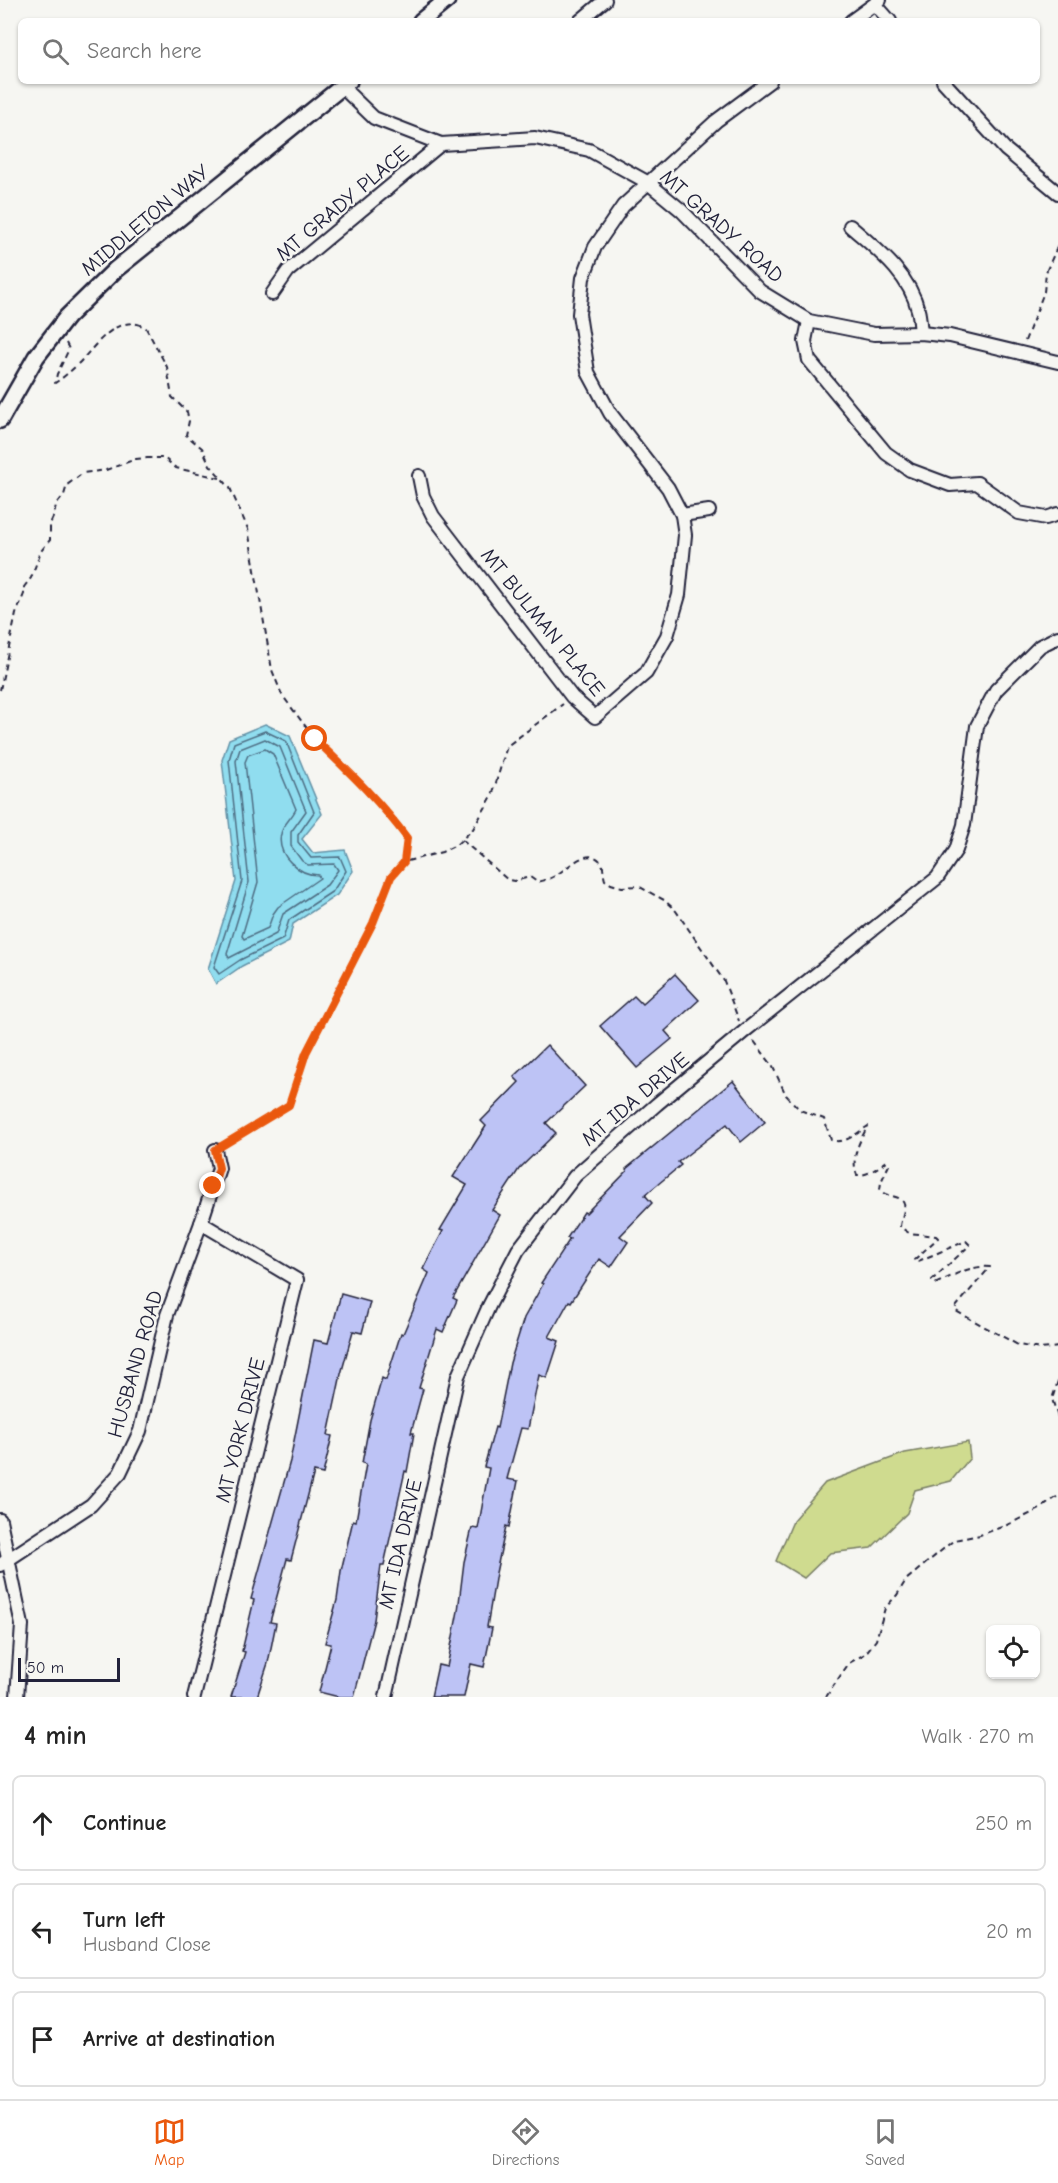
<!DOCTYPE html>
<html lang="en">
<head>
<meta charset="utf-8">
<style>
  :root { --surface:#fff; --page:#f6f6f6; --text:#222; --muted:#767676; --line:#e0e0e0; --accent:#ea580c }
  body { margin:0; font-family:"Comic Neue",sans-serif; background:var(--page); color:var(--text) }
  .controls { position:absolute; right:18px; bottom:18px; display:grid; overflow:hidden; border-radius:9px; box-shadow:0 2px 4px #0004 }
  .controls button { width:54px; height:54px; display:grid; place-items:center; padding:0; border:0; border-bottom:2px solid var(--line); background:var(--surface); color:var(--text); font:30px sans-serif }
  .scale { position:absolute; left:18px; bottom:15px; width:102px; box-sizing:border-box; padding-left:6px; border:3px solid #22223b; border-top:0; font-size:16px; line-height:21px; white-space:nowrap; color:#22223b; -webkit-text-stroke:4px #f6f6f2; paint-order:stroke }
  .stop { position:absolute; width:18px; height:18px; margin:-14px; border:4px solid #ea580c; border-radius:50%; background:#fff }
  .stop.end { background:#ea580c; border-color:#fff; box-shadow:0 2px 6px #0008 }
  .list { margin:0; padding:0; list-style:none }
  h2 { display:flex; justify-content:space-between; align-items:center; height:78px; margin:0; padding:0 24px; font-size:26px }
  h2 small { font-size:20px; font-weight:400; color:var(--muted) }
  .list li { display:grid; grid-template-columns:39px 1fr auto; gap:18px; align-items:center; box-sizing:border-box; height:96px; margin:0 12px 12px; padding:0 12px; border:2px solid var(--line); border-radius:9px }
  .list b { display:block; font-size:22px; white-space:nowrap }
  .list p { margin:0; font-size:20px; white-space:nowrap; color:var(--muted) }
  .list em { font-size:20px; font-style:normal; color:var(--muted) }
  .icon { flex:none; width:33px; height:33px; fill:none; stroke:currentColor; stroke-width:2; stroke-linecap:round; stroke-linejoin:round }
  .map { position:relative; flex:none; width:1058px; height:1697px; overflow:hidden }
  .search { position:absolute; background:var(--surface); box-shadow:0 2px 4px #0004; left:18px; right:18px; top:18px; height:66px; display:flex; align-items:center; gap:15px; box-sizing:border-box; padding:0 21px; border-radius:9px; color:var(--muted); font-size:22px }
  .sheet { height:402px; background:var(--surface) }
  nav { display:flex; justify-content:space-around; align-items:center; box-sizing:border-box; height:84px; border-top:2px solid var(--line); background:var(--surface); font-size:16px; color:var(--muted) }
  nav a { display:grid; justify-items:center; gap:3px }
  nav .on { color:var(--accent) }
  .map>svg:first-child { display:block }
  .green { fill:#cfdb8f; stroke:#787e65; stroke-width:1.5 }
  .water { fill:#90ddef; stroke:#6492a7; stroke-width:1.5 }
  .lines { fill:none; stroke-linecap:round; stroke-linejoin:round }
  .shore { stroke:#4e6d83; stroke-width:1.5 }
  .building { fill:#bdc3f5; stroke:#22223b; stroke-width:1.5 }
  .minor-casing { stroke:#22223b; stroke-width:16 }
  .tertiary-casing { stroke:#22223b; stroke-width:20 }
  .path { stroke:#22223b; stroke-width:2; stroke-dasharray:6 4.5; stroke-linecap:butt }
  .minor { stroke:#f6f6f2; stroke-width:12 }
  .tertiary { stroke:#f6f6f2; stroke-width:15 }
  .route { stroke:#ea580c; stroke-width:8 }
  .labels { text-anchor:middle; stroke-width:5; stroke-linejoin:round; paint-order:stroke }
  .street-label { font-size:21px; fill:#22223b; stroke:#f6f6f2 }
</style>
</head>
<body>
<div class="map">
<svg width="1058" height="1697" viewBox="0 0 1058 1697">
  <rect width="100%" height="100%" fill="#f6f6f2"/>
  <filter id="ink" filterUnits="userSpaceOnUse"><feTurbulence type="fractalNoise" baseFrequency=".0167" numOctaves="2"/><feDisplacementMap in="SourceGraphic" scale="12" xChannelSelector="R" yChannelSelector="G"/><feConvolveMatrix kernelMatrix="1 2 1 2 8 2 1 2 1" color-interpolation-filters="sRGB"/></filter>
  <g filter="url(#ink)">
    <!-- green -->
    <polygon class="green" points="968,1442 970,1458 951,1481 915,1490 907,1513 871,1548 830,1553 804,1578 776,1561 794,1519 825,1483 905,1453"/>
    <!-- water -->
    <polygon class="water" points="265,724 290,736 322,814 302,839 313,853 345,850 353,871 337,895 293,924 289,942 242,966 216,984 208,969 236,881 222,760 229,739"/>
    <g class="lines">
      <!-- shore -->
      <g class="shore">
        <polygon points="265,731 286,741 314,812 298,835 298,842 311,858 340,857 346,871 333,891 289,920 283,939 240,960 219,974 214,967 242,881 229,760 234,743"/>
        <polygon points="265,739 280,747 306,811 291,832 291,846 302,861 308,865 334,864 338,870 327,885 283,914 276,934 229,958 227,954 249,882 236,761 240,749"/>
        <path d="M265,749L273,754L296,809C292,818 283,824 281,834C276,855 299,875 318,875L320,878L278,907L273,914L268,928L244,939L242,936L258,882L245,762L248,755Z"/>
      </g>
    </g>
    <!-- building -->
    <g class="building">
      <polygon points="675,974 699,1000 665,1031 672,1039 637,1068 600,1026 634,996 642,1004"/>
      <polygon points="547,1045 585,1086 546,1123 556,1133 519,1169 492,1210 500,1215 453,1298 457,1300 443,1332 437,1329 419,1388 423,1389 411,1433 414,1433 407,1472 405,1471 384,1565 381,1565 374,1620 354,1697 339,1697 319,1692 331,1644 325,1643 337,1600 341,1571 353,1520 356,1521 366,1464 362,1463 370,1420 382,1378 386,1380 401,1333 403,1334 429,1273 423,1269 443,1231 440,1230 467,1185 453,1177 486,1126 481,1121 519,1082 514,1077"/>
      <polygon points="733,1081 765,1122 741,1142 727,1124 678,1162 681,1165 645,1195 652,1203 620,1236 628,1242 611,1267 599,1259 571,1302 569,1301 549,1337 559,1341 547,1378 539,1375 528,1429 521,1428 507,1479 518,1481 509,1527 506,1526 496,1573 487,1627 492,1628 484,1667 471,1664 464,1697 431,1697 438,1665 447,1667 458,1611 464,1562 472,1528 478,1529 489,1468 484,1467 495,1427 497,1428 510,1363 524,1318 543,1284 541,1283 570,1239 567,1238 584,1212 586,1213 627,1171 626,1169"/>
      <polygon points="341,1294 370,1302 362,1333 353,1331 341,1374 328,1435 332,1436 323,1474 314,1472 291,1560 287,1559 270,1622 276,1623 268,1663 257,1697 231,1697 245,1652 242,1651 254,1600 251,1599 290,1461 314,1340 328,1343"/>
    </g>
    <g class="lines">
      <!-- minor casing -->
      <g class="minor-casing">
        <g id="minor">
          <polyline points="875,4 890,21"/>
          <polyline points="580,21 605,0"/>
          <polyline points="851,21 880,0"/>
          <polyline points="943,81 1006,150 1058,193"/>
          <polyline points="342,87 374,118 441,144 535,138 589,150 647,182 681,210 760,291 809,321 874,334 921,333 950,336 1058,362"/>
          <path d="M850,226C876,249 909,273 918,310C920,317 920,326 921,333"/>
          <polyline points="272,294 288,271 441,144"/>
          <polyline points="809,321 805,341 809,360 886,453 910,470 950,485 977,483 1019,513 1046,518 1058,514"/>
          <polyline points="419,476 423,496 433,516 572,697 595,717 646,673 667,636 679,595 685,535 682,515 668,488 610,413 588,372 579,314 583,278 595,247 623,206 716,121 770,81"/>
          <polyline points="682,515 709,511"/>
          <polyline points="0,1520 22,1625 17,1697"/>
          <polyline points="0,1565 91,1505 120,1473 140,1431 167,1315 201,1223 219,1168 215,1150"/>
          <polyline points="194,1697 297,1280 201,1223"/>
          <polyline points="386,1697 458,1376 489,1306 518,1250 575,1176 657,1104 746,1030 937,878 956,850 964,825 977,726 996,690 1040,646 1058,637"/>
        </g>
      </g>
      <!-- tertiary casing -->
      <g class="tertiary-casing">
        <g id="tertiary">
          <polyline points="421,21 447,0"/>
          <polyline points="0,420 36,357 67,317 115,270 349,81"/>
        </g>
      </g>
      <!-- path -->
      <g class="path">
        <polyline points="1025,341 1044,292 1046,272 1058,245"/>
        <path d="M66,343L69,349L57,374L55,383C64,377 72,370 80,362C96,345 119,311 146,328L167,367L172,397L187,412L189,421L186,435L202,448L210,465L230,488L248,529L272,670L282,695L315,739L362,784L389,814L407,838L404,862"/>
        <polyline points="0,690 16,614 24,594 24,587 31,578 41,551 50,540 50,524 54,515 56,505 64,495 67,485 83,473 106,470 136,459 147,458 164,458 176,468 220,478"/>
        <path d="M462,840L508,880L514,881L530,877L537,882C541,881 547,880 551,878C564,873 587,844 601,862C604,866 603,874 605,880L611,884L622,887L638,886L664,900L676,911L724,981L739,1021"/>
        <path d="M754,1041L772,1065L786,1095L800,1110L824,1119L831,1140C845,1145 857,1133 868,1126C860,1140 850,1158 857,1175C868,1176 878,1167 887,1161L889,1165L881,1182L880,1190C886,1198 901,1194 904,1204C906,1210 900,1220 900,1227L909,1233L936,1236L938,1238L914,1260L916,1262L966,1241L970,1245L932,1280L935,1284C952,1276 971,1265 990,1267L955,1308L956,1311L1018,1345L1041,1349L1058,1347"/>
        <polyline points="227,1143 289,1105 306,1053 373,923 391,877 404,862 442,852 456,845 473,829 492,796 507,746 563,704"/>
        <polyline points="1058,1381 1052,1399 1058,1417"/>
        <polyline points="826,1697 849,1663 865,1654 876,1640 885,1608 897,1595 906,1580 954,1540 980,1535 1007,1525 1040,1509 1058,1496"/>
      </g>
      <!-- minor -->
      <use href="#minor" class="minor"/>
      <!-- tertiary -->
      <use href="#tertiary" class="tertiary"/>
    </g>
  </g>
  <g class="lines" filter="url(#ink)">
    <!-- route -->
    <path class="route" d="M213,1186L219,1168L215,1150L289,1105L306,1053L373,923L391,877L404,862L407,838C380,801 347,770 315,739"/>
  </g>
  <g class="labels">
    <!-- street labels -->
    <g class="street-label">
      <text transform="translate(342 203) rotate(-40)" y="7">MT GRADY PLACE</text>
      <text transform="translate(145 220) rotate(-40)" y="7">MIDDLETON WAY</text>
      <text transform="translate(722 226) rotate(42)" y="7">MT GRADY ROAD</text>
      <text transform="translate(543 622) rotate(51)" y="7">MT BULMAN PLACE</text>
      <text transform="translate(635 1099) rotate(-40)" y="7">MT IDA DRIVE</text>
      <text transform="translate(135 1364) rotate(-74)" y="7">HUSBAND ROAD</text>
      <text transform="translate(240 1430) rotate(-76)" y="7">MT YORK DRIVE</text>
      <text transform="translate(400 1544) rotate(-77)" y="7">MT IDA DRIVE</text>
    </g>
  </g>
</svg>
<div class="controls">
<button><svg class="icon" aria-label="locate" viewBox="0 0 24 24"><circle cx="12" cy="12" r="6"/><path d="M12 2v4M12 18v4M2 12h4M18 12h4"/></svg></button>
</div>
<div class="scale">50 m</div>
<div class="stop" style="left:315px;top:739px"></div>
<div class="stop end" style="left:213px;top:1186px"></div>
<div class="search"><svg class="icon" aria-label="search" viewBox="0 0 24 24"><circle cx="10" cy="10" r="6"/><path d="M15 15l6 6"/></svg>Search here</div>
</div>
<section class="sheet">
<h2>4 min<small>Walk · 270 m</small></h2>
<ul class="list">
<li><svg class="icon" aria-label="ahead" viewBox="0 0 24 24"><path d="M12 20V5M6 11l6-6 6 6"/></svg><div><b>Continue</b></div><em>250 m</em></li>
<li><svg class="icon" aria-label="left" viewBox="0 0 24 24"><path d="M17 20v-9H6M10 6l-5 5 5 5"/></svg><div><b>Turn left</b><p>Husband Close</p></div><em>20 m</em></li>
<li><svg class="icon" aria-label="arrive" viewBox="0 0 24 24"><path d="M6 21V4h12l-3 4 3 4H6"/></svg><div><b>Arrive at destination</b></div></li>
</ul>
</section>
<nav>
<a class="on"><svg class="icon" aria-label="map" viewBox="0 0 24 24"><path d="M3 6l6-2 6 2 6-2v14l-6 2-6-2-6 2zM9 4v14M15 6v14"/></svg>Map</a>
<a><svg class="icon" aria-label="directions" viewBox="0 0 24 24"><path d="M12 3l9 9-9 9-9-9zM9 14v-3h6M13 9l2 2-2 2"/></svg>Directions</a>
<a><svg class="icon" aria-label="saved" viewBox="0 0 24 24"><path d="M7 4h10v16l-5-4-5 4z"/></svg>Saved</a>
</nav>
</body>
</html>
